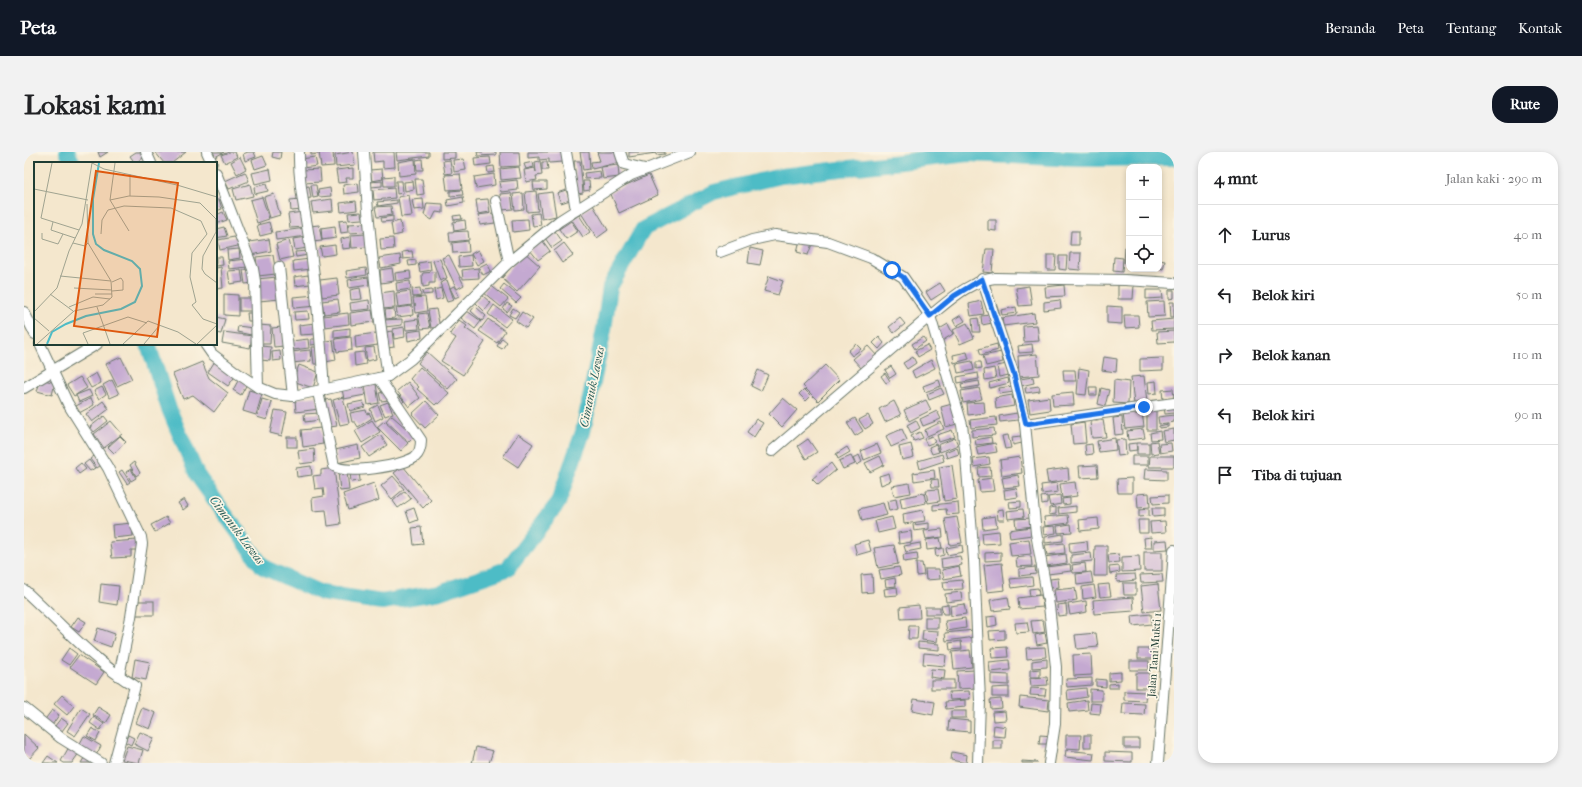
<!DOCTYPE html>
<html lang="id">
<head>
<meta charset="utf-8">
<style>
  :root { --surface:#fff; --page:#f2f2f2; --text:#202124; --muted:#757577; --line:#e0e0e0; --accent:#111827 }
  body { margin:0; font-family:"IM FELL French Canon",serif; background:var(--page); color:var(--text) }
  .controls { position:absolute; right:12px; top:12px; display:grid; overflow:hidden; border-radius:8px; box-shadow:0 2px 6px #0003 }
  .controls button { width:36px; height:36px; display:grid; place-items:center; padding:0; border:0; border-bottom:1px solid var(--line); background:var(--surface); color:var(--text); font:20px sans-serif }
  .stop { position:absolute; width:12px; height:12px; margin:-9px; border:3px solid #1a73e8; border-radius:50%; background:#fff }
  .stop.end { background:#1a73e8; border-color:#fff; box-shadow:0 1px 4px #0008 }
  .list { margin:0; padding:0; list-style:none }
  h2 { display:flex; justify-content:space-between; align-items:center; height:52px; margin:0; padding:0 16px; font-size:17px }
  h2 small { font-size:13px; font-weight:400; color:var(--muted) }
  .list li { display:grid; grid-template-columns:26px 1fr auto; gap:12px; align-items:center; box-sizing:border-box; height:60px; padding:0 16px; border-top:1px solid var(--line) }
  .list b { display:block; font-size:15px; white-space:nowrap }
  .list em { font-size:13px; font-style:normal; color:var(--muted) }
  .icon { flex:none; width:22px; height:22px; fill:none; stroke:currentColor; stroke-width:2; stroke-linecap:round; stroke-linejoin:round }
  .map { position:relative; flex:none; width:1150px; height:611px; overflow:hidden; border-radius:16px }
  header { display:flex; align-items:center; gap:24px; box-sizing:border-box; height:56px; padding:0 20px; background:var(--accent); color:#fff }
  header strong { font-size:19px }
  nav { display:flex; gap:22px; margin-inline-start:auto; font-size:14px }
  .intro { display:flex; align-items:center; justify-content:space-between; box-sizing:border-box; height:96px; padding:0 24px }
  h1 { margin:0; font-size:28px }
  .button { padding:10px 18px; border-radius:16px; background:var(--accent); color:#fff; font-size:14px; font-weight:700 }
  main { display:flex; gap:24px; padding:0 24px }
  aside { flex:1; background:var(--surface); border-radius:16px; box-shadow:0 2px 6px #0003 }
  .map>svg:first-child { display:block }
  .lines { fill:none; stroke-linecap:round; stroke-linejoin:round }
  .river { stroke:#4ebcc6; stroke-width:16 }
  .building { fill:#c4a9d1 }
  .street-casing { stroke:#6a786a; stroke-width:12 }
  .street { stroke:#fff; stroke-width:10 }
  .route { stroke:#1a73e8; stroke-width:5 }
  .labels { text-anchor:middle; stroke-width:3.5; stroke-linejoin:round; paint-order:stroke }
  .street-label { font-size:11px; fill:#1f3d34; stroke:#fcf5e5 }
  .water-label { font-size:12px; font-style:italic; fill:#2b5d58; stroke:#fcf5e5 }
  .inset-river { fill:none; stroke:#4ebcc6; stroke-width:2 }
  .inset-road { fill:none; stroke:#9fa390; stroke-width:1 }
  .view { fill:#de580e; fill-opacity:0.15; stroke:#de580e; stroke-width:2 }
  .inset-edge { fill:none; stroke:#1f3d34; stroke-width:2 }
</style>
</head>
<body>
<header>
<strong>Peta</strong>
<nav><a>Beranda</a><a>Peta</a><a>Tentang</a><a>Kontak</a></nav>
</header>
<div class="intro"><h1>Lokasi kami</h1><a class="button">Rute</a></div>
<main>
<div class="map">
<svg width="1150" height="611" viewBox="0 0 1150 611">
  <rect width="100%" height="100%" fill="#fcf5e5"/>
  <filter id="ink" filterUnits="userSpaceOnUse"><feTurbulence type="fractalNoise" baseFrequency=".025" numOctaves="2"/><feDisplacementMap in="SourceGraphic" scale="8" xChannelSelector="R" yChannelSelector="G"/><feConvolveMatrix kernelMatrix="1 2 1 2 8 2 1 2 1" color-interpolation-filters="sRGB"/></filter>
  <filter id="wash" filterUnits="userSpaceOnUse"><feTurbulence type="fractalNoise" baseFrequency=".012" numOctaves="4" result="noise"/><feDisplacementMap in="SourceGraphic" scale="16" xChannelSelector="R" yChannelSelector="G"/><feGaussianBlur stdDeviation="0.9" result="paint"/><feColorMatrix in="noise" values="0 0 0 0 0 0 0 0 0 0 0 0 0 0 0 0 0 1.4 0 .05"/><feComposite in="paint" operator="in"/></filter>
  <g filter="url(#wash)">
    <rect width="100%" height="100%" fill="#f4e7cd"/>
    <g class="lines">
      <!-- river -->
      <g class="river">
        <polyline points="43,0 49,11"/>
        <polyline points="124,192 145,257 173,323 239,415 297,441 358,450 416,440 483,417 534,351 559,280 580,177 586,135 619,77 690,40 757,24 944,2 1055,7 1150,6"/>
      </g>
    </g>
    <g id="blocks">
      <!-- building -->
      <g class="building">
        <polygon points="74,0 84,0 76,5"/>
        <polygon points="112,0 118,0 121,5 111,11 106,4"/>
        <polygon points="131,0 162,0 148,11 140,11"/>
        <polygon points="189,0 200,0 191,5"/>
        <polygon points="205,0 211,0 213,5 201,11 197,3"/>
        <polygon points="224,0 230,0 232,5 221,9 219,2"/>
        <polygon points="249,0 257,0 256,7 248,5"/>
        <polygon points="287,0 294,0 294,2 287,3"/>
        <polygon points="295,0 309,0 310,14 297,15"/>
        <polygon points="329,0 331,13 312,15 311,3"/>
        <polygon points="349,0 370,0 371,15 359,16 359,9 350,10"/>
        <polygon points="372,0 405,0 405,4 373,8"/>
        <polygon points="418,0 431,0 431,6 418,7"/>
        <polygon points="453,0 472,0 472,3 454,4"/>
        <polygon points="476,0 495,0 496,14 477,15"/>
        <polygon points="504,0 539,0 539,10 525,11 525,7 515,8 515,5 504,6"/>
        <polygon points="556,0 565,0 566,17 559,18"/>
        <polygon points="573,0 595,0 597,10 568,17 567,10 576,9"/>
        <polygon points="605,0 641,0 641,2 632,3 632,1 605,5"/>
        <polygon points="239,4 243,13 231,17 228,8"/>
        <polygon points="216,5 222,17 213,22 207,10"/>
        <polygon points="291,5 293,14 279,16 277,7"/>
        <polygon points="466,5 467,12 451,14 450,6"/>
        <polygon points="391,7 392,22 375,24 374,10"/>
        <polygon points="398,7 399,18 393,18 392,8"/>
        <polygon points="440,7 442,18 430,20 429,8"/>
        <polygon points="426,8 428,21 421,22 419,9"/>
        <polygon points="516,9 518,23 512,24 513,28 502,30 500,18 511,16 512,20 511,10"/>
        <polygon points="550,9 556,9 559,41 553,42"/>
        <polygon points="509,10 510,15 502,17 500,12"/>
        <polygon points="518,10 523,10 524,18 518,18"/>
        <polygon points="594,13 595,25 579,27 577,15"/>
        <polygon points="470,14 471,20 464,21 463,15"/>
        <polygon points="495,15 497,26 477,28 476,17"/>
        <polygon points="329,16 329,26 322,26 323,30 314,31 312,18"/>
        <polygon points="246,17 248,28 231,32 228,21"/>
        <polygon points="296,17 297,30 279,31 278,18"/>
        <polygon points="358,17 359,27 348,29 346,18"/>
        <polygon points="576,19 577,26 561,27 560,21"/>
        <polygon points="221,20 225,29 205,37 201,29"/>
        <polygon points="436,22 438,37 423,38 421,23"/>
        <polygon points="470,22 471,33 452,36 450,25"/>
        <polygon points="625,23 634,43 595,61 586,40"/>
        <polygon points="370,24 370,34 360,34 359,25"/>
        <polygon points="391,27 398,27 400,42 393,43"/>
        <polygon points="493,28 494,38 477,40 475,30"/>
        <polygon points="358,29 358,34 347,35 346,30"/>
        <polygon points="372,29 378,29 379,41 373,42"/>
        <polygon points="389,29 390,37 381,39 380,30"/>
        <polygon points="559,29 565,29 566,38 560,39"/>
        <polygon points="509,30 523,30 523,37 510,38"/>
        <polygon points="334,31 335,40 320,42 319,33"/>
        <polygon points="226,32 229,44 212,48 209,37"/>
        <polygon points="242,32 244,39 231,42 230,35"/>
        <polygon points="287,33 292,33 294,45 289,46"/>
        <polygon points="285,34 287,46 280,47 279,35"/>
        <polygon points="306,36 307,44 295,45 294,38"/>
        <polygon points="370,36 371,46 350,48 349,38"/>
        <polygon points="438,38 439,43 426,44 426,39"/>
        <polygon points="542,38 546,48 537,51 533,41"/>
        <polygon points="512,39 514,59 503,60 501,40"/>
        <polygon points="528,40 532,64 518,67 514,42"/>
        <polygon points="487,41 489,57 478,58 476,42"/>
        <polygon points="499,41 500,57 491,58 489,42"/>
        <polygon points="250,42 256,63 246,66 240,45"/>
        <polygon points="385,43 388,64 377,65 374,45"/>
        <polygon points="238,45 245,67 233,71 226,48"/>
        <polygon points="439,45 440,51 424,54 423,48"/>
        <polygon points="195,47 198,57 192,59 192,49"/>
        <polygon points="277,47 278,58 267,59 266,48"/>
        <polygon points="308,47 309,59 289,61 287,50"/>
        <polygon points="399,47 400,57 390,58 388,48"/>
        <polygon points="464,47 466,60 454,62 452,48"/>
        <polygon points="373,48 373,51 354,54 353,50"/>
        <polygon points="332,49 333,58 317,60 316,51"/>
        <polygon points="403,51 419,52 419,61 412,60 408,68 400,63"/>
        <polygon points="569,53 584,78 573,86 557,61"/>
        <polygon points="367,54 368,63 353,65 351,55"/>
        <polygon points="199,60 203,68 192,72 192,63"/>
        <polygon points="279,60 281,75 266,76 264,62"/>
        <polygon points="337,60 338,67 325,68 324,61"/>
        <polygon points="469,61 471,71 456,73 454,63"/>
        <polygon points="515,61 517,73 509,74 507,62"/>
        <polygon points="437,63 438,67 430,68 429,64"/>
        <polygon points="555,63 566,80 559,85 548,68"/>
        <polygon points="369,64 369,69 358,70 357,66"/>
        <polygon points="504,67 505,78 489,80 488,68"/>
        <polygon points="323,68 324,80 317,81 315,69"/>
        <polygon points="441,68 442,77 430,79 429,70"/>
        <polygon points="964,68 972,68 972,79 964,78"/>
        <polygon points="376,69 378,82 369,84 367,71"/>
        <polygon points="547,69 554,79 542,87 535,77"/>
        <polygon points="245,70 248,81 236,84 233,73"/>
        <polygon points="340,71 341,80 326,81 325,72"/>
        <polygon points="295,73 298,89 288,90 286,74"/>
        <polygon points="311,74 312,86 298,88 297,76"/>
        <polygon points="200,75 203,84 192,86 192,77"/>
        <polygon points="282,76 283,84 252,88 251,80"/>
        <polygon points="444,79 445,88 426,90 425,80"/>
        <polygon points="531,79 538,89 528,96 521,86"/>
        <polygon points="1047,79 1055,79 1055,93 1046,93"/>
        <polygon points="342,82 343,95 328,96 327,83"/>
        <polygon points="216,84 218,93 196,98 194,88"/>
        <polygon points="283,85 284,96 271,98 269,87"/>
        <polygon points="325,85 327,96 318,97 317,87"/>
        <polygon points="369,86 370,97 357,98 356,87"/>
        <polygon points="245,87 247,99 227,103 225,90"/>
        <polygon points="265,88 269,105 256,108 252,92"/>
        <polygon points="518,88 526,99 514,108 506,98"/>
        <polygon points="776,88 788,92 784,103 773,100"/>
        <polygon points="444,89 445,100 429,101 428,91"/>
        <polygon points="540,91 549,103 538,111 530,99"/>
        <polygon points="311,93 312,102 298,104 296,95"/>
        <polygon points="1101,95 1105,95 1105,112 1100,111"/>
        <polygon points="726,96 739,99 736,113 724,111"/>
        <polygon points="215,97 216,106 204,108 203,98"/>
        <polygon points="962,97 970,97 968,121 959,120"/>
        <polygon points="454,98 460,109 453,113 447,102"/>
        <polygon points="284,99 284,103 272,105 271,100"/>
        <polygon points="388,99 389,106 379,107 378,100"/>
        <polygon points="500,100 516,114 493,140 478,126"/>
        <polygon points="1046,101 1057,101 1056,118 1045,117"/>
        <polygon points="249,103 252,122 234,124 232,105"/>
        <polygon points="376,103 377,112 357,116 355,106"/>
        <polygon points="425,103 440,133 433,137 418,106"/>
        <polygon points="447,103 448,114 435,115 434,105"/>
        <polygon points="1023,103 1032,103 1031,118 1023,118"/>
        <polygon points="1035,104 1043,104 1042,118 1035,117"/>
        <polygon points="192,105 198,105 199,113 192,114"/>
        <polygon points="1090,105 1099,106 1098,120 1089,119"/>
        <polygon points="223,107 224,115 205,117 204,109"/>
        <polygon points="286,107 288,117 270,119 269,109"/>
        <polygon points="416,107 423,126 416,129 409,109"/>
        <polygon points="392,108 392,113 385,114 384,109"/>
        <polygon points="1135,108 1141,109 1139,117 1135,116"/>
        <polygon points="406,109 407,118 396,120 394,111"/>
        <polygon points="463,111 467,119 459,123 455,115"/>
        <polygon points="197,115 199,136 192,137 192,116"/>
        <polygon points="342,116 343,123 323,126 322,119"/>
        <polygon points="368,116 370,129 357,131 356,118"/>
        <polygon points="454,116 455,126 439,127 438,118"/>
        <polygon points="228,117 230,131 221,132 219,118"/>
        <polygon points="217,118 219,130 206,132 204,119"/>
        <polygon points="386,119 387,127 372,129 371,121"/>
        <polygon points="411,120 411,131 405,131 405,134 399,135 398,123 399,121"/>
        <polygon points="284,123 286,132 271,134 270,125"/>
        <polygon points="745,124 759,129 754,143 740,139"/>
        <polygon points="253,125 256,147 235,149 233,127"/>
        <polygon points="344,125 345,133 325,136 324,128"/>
        <polygon points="313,126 315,143 298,145 296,128"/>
        <polygon points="423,128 430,148 423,150 416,131"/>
        <polygon points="386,129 387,137 373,139 372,131"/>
        <polygon points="916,131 921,139 907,148 902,140"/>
        <polygon points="465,132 484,147 477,155 459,140"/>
        <polygon points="480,132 497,146 492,151 476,137"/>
        <polygon points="1040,133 1041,144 1022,145 1021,135"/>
        <polygon points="1094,133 1110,133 1109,147 1094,147"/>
        <polygon points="430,134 435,144 431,146 426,136"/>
        <polygon points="1005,134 1008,153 995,154 992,136"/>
        <polygon points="336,136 338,147 327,148 326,138"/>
        <polygon points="396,136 397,144 389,145 388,137"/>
        <polygon points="417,136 419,146 412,148 410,138"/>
        <polygon points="408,138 408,142 399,143 398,139"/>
        <polygon points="1122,138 1138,138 1139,146 1122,147"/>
        <polygon points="1145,138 1150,138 1150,146 1145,147"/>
        <polygon points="370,139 371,156 358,157 356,141"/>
        <polygon points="386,139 388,153 374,155 372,141"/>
        <polygon points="200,142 214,143 214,164 200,163"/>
        <polygon points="292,143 293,154 270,156 269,145"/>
        <polygon points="458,143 467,151 460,159 451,150"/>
        <polygon points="401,145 403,159 391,161 390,153 392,153 390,153 389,146"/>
        <rect x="215" y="146" width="12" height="13"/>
        <polygon points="314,147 316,160 300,162 298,149"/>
        <polygon points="345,148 346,157 327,159 326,151"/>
        <polygon points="1036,148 1037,156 1020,158 1020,150"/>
        <polygon points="957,149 960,162 947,164 945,152"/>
        <polygon points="1140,149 1141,164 1124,165 1123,150"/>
        <polygon points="1146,150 1150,150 1150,165 1147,165"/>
        <polygon points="483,151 488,154 483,160 479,157"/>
        <polygon points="470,153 488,167 481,175 464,162"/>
        <polygon points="388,154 389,163 374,165 372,156"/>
        <polygon points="451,154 462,164 458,169 447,159"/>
        <polygon points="1083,154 1098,155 1098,172 1083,171"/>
        <polygon points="992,155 993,161 978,163 977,158"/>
        <polygon points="489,156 495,160 491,166 485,163"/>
        <polygon points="370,157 371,166 362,167 361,158"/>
        <polygon points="412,157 416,175 407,176 404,158"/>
        <polygon points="348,158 350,170 327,173 326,161"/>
        <polygon points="284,159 285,167 271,168 270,160"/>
        <polygon points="443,159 457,169 451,177 437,166"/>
        <polygon points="498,160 509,167 502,176 492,169"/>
        <polygon points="223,161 229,161 230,169 224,169"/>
        <polygon points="324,161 325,172 301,175 299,164"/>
        <polygon points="403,161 406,176 397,177 394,162"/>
        <polygon points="1010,161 1011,170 979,174 978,166"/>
        <polygon points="937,163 941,169 932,174 929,168"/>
        <polygon points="967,163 968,171 958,173 957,164"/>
        <polygon points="1100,163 1114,163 1115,175 1101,176"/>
        <polygon points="192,165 201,167 197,182 192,181"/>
        <polygon points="876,166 881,172 870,181 865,175"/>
        <polygon points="954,166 956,180 949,180 948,167"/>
        <polygon points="378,167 378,173 361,175 360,168"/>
        <polygon points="394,167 395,177 382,178 381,169"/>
        <polygon points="464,167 481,179 473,191 455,179"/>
        <polygon points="1150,167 1150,177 1128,178 1127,169"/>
        <polygon points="435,168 443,174 441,176 461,190 439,223 417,209 432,186 426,182"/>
        <polygon points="291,171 292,182 276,183 275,173"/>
        <polygon points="943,171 950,186 936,192 929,178"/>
        <polygon points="924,172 929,182 918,189 912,179"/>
        <polygon points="235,173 247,174 246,192 234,192"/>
        <polygon points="1013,173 1015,189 1000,190 999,174"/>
        <polygon points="214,174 229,176 227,183 213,180"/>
        <polygon points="258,175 260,194 250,195 248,176"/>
        <polygon points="380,175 381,185 370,187 369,177"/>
        <polygon points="326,176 326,184 310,186 310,178"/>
        <polygon points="397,178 398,186 384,189 383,180"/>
        <polygon points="368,179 370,195 364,196 362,180"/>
        <polygon points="1150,179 1150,190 1134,191 1133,180"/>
        <polygon points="200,180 228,184 226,196 198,191"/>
        <polygon points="352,181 354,193 332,196 331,184"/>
        <polygon points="327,185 328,198 313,200 311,187"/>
        <polygon points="855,185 860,191 855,197 849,191"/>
        <polygon points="899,185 902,189 891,197 888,192"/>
        <polygon points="478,186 483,190 478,197 473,194"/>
        <polygon points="284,187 285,196 269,198 268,189"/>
        <polygon points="287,187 295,187 295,192 287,193"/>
        <polygon points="309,188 312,208 301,210 298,190"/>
        <polygon points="832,192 837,197 828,204 824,199"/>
        <polygon points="973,192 974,198 957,203 955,197"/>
        <polygon points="1008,192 1009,200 995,201 994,194"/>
        <polygon points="903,193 906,198 894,205 891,199"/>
        <polygon points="237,194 247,195 246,209 237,208"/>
        <polygon points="844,194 853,204 838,217 829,207"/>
        <polygon points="288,195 294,195 296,212 290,212"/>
        <polygon points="350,195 352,207 343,209 341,196"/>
        <polygon points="286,198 287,209 268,211 267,200"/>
        <polygon points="256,199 257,208 249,209 248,200"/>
        <polygon points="340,200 342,212 331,214 330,201"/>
        <polygon points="403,200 433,227 424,237 394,211"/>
        <polygon points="943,200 945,207 930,211 929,203"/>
        <polygon points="977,200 979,210 962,214 959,204"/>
        <polygon points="1013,202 1015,223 995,225 994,204"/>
        <polygon points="97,205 108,227 93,234 82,212"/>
        <polygon points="889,205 892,211 883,217 879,211"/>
        <polygon points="1080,205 1093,207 1092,220 1078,218"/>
        <polygon points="1139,206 1139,218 1116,219 1116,207"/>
        <polygon points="907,208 911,216 891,226 888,219"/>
        <polygon points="191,209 212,223 204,234 184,220"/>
        <polygon points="948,209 950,218 934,221 932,212"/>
        <polygon points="178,210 185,226 204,241 190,260 169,243 159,247 149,222"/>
        <polygon points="952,210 957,210 958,216 952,217"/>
        <polygon points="983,212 985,223 975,225 973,214"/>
        <polygon points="275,213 294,220 289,236 269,229"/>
        <polygon points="801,213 815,228 794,249 779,234"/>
        <polygon points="867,214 872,222 866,226 861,218"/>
        <polygon points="396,215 425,241 415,252 413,251 411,253 393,237 395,235 386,227"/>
        <polygon points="970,216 972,226 961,228 960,218"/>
        <polygon points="1055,216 1065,218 1062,243 1053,242"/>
        <polygon points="734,218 744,223 737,239 727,234"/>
        <polygon points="1039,218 1051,218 1052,229 1040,229"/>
        <polygon points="72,221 77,231 67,236 62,227"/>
        <polygon points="861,221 866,229 862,231 857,224"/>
        <polygon points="954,221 955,227 934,231 933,225"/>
        <polygon points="1120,224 1123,250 1110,252 1107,225"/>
        <polygon points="56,225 63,236 50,244 43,233"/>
        <polygon points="1009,225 1010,231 997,234 996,227"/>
        <polygon points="984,226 985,231 966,236 965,231"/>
        <polygon points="17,227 31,231 28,243 13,239"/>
        <polygon points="215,227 223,232 217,243 209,238"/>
        <polygon points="88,228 95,242 86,246 79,233"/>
        <polygon points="915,228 917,234 901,240 899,234"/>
        <polygon points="1090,228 1105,230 1104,252 1089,251"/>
        <polygon points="955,229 956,234 938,237 937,232"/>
        <polygon points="1132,229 1133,241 1125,242 1124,230"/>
        <polygon points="384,230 396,246 385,255 373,239"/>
        <polygon points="352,232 355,251 344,253 341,234"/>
        <polygon points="339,233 341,243 320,247 318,237"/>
        <polygon points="989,234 990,240 976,242 975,236"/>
        <polygon points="1015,234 1016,239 1002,241 1001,236"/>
        <polygon points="78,235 82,242 75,247 70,239"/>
        <polygon points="1065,235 1073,235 1073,243 1066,243"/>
        <polygon points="917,236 920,242 905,248 903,242"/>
        <polygon points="955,236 958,247 939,251 937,239"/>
        <polygon points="1077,236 1085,238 1081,254 1074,252"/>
        <polygon points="780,237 787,244 782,249 775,242"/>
        <polygon points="1149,237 1150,247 1139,248 1138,238"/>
        <polygon points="65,238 68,244 55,250 52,243"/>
        <polygon points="225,238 238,242 232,263 219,259"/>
        <polygon points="363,240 365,248 357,249 355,241"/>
        <polygon points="1049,240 1050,253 1029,254 1028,242"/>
        <polygon points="374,243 380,249 375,254 369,247"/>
        <polygon points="988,243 990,254 972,257 971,246"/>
        <polygon points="293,244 295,257 272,260 271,247"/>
        <polygon points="319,245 325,271 316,273 309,248"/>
        <polygon points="1025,245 1026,258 1006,261 1004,248"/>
        <polygon points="67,246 70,253 55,261 52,254"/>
        <polygon points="759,246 773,258 758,275 745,262"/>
        <polygon points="238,247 248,250 243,268 233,265"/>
        <polygon points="307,247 313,274 306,275 301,248"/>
        <polygon points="902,248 907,258 885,269 880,258"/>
        <polygon points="79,249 85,257 68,270 62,262"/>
        <polygon points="339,249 341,255 326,259 324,252"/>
        <polygon points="402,249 415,263 401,276 388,262"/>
        <polygon points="870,249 877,263 861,270 855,257"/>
        <polygon points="364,250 369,261 361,264 356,253"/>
        <polygon points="960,250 961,261 944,263 943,251"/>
        <polygon points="928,252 933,272 922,275 917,255"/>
        <polygon points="354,253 359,265 351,269 346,257"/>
        <polygon points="1150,253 1150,261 1141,262 1140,254"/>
        <polygon points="1132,257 1132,278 1123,278 1123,258"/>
        <polygon points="251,258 263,260 258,284 246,281"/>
        <polygon points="342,258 343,262 345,261 348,266 334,275 331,270 328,270 326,261"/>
        <polygon points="913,259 917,267 899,274 896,267"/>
        <polygon points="1118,260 1120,275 1101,277 1099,262"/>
        <polygon points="296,261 296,268 281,270 280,262"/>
        <polygon points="993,261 994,268 976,270 975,264"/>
        <polygon points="367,263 391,284 385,290 362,269"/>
        <polygon points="844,263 849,272 841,277 835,268"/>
        <polygon points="1150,263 1150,270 1135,272 1134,265"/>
        <polygon points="80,264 84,269 70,280 66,275"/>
        <polygon points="972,265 973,273 947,276 946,268"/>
        <polygon points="1098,265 1099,282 1091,283 1089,266"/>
        <polygon points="831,266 839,279 831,284 823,271"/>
        <polygon points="732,267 739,271 730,285 723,280"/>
        <polygon points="348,268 356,280 338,291 331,279"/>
        <polygon points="892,268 896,276 887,281 883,273"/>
        <polygon points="1079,268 1082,285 1068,286 1066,270"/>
        <polygon points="87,269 98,282 80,296 70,282"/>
        <polygon points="360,269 384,291 377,299 353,275"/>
        <polygon points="917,270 920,277 903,284 901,278"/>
        <polygon points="1060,270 1062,291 1049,292 1047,272"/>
        <polygon points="1144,272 1144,275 1135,276 1135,274"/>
        <polygon points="297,276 299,292 279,295 277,278"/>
        <polygon points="970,276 971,283 948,285 948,278"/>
        <polygon points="878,277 883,288 867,295 862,284"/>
        <polygon points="1119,277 1121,286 1104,288 1103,279"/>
        <polygon points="1150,277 1150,288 1140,290 1138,279"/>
        <polygon points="928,278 931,285 915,290 913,283"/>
        <polygon points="1136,279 1137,287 1127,288 1126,281"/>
        <polygon points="896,280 899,286 890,289 887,284"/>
        <polygon points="494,282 509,292 494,315 479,305"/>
        <polygon points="356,283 363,293 345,305 338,295"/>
        <polygon points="984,283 987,296 981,297 978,284"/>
        <polygon points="96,284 102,290 90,301 84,295"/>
        <polygon points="908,284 911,290 903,293 900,287"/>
        <polygon points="997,284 998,291 989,293 988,285"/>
        <rect x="263" y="285" width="10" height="10"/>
        <polygon points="967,285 968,291 952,293 951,288"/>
        <polygon points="931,286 934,293 916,300 914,293"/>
        <polygon points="1091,286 1092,298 1075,300 1073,289"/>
        <polygon points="784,287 793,300 782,307 774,294"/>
        <polygon points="1101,287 1102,303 1094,304 1092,288"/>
        <polygon points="1133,289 1135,301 1127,302 1126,290"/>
        <polygon points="971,291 973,300 954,303 952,295"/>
        <polygon points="1112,291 1113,298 1105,299 1104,292"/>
        <rect x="1113" y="291" width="12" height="11"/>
        <polygon points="1147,291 1148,299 1136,301 1135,292"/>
        <polygon points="853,292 857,301 840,308 837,299"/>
        <polygon points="887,292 890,305 878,308 875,295"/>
        <polygon points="912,292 915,300 908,302 905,295"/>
        <polygon points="1068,292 1069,302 1062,303 1061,293"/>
        <polygon points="334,293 336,306 313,311 311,298"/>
        <polygon points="823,295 826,300 814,307 812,302"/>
        <polygon points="933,295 935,302 923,306 921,300"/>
        <polygon points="290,297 291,310 276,312 274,299"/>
        <polygon points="73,302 80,311 73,316 66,307"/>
        <polygon points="918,302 920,309 896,317 894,309"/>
        <polygon points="835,303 838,310 833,313 829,307"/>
        <polygon points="827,304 831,312 819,317 815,309"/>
        <polygon points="856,304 860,313 846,320 841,311"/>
        <rect x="1108" y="304" width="16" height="9"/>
        <polygon points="1126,304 1150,304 1150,315 1125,315"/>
        <polygon points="965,305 966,312 950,315 949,307"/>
        <polygon points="996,305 998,321 978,324 976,308"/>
        <polygon points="65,308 71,316 66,319 60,312"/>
        <polygon points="110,310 116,321 112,324 106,313"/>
        <polygon points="57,311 62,317 55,322 51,316"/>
        <polygon points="807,311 812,318 794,333 788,327"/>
        <polygon points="928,313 933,347 920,349 915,315"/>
        <polygon points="1073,313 1074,325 1056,326 1055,314"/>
        <polygon points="287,314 288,323 273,325 272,316"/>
        <polygon points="379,314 407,348 399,356 370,321"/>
        <polygon points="966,315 967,324 955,325 954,316"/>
        <polygon points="310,316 317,372 304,374 302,358 289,359 288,346 300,344 299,336 291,337 289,324 297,323 297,318"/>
        <polygon points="1044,316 1045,328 1024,331 1022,319"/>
        <polygon points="107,317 112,326 107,329 102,320"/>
        <polygon points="1121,317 1143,318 1143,328 1120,327"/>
        <polygon points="98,318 106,330 103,332 95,320"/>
        <polygon points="910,318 911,326 890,329 889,321"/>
        <polygon points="323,319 325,338 316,339 314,320"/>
        <polygon points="335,319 336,329 327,330 326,320"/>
        <polygon points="865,321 867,329 857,333 855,324"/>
        <polygon points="994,323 996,334 980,336 978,326"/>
        <polygon points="369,324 380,337 368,347 357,334"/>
        <polygon points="968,326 970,339 956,340 954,328"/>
        <polygon points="1108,326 1108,341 1094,341 1093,327"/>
        <polygon points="914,327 915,335 908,335 907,328"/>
        <polygon points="1051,330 1053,344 1038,346 1036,332"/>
        <polygon points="350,331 355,348 324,358 319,342"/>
        <polygon points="885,331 887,341 870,344 868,334"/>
        <polygon points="1033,331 1034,340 1018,342 1017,333"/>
        <polygon points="992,336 994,345 981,347 980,338"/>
        <polygon points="914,337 916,349 904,351 902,338"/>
        <polygon points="381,339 387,347 374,356 369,349"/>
        <polygon points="900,341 902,351 878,356 876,346"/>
        <polygon points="1125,341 1126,355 1114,356 1113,342"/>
        <polygon points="1036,343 1037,352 1026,354 1024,345"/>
        <polygon points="1144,343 1144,351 1129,352 1128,344"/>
        <polygon points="1023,344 1023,351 1018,352 1017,345"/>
        <polygon points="1046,346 1046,352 1039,353 1038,347"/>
        <polygon points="160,347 164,354 159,358 154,351"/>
        <polygon points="872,347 874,357 865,359 863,349"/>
        <polygon points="997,349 997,355 986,356 985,350"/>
        <polygon points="934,350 935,362 923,363 922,357 909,358 909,353"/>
        <polygon points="859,351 863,363 838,369 835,357"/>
        <polygon points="1052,354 1052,360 1035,362 1034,356"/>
        <polygon points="1032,355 1032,362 1025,363 1025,356"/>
        <polygon points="390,356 394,368 386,371 382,359"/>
        <polygon points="1128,356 1140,356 1140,364 1129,365"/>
        <polygon points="979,357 980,368 974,368 973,358"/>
        <polygon points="999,357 1000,365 984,367 983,359"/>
        <polygon points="1125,357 1125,364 1115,365 1115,358"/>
        <polygon points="899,358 901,369 880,372 879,362"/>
        <polygon points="1044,363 1045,371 1021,374 1020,365"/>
        <polygon points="971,364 973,375 959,377 958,366"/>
        <polygon points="142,365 146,371 131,380 127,373"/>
        <polygon points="868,365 871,377 854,381 851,369"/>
        <polygon points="933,365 938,391 926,393 921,367"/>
        <polygon points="1008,366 1009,374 992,376 991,367"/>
        <polygon points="1074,366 1075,377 1056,379 1055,368"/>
        <polygon points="1114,368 1124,368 1124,381 1115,381"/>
        <polygon points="1141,369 1142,380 1127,381 1126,370"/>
        <polygon points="108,371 109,384 89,386 88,373"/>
        <polygon points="905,371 905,377 890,379 889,373"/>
        <polygon points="1047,372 1048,380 1034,381 1033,374"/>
        <polygon points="1031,374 1032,381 1020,383 1019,375"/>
        <polygon points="397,375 399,392 390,393 388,376"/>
        <polygon points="1007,375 1008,383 986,386 985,378"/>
        <polygon points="918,377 919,385 902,387 900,379"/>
        <polygon points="887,379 888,390 875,392 874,381"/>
        <polygon points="975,379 976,391 959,392 958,381"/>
        <polygon points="1039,382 1039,389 1021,391 1021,385"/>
        <polygon points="1127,385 1128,396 1121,396 1120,386"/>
        <polygon points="916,386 918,396 903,398 902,388"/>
        <polygon points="1005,387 1007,402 987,404 985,390"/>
        <polygon points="113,388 114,398 107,398 107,405 88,406 86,390"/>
        <polygon points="844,388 847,399 833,403 830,392"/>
        <polygon points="1143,388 1144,397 1130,398 1130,389"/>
        <polygon points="1063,389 1064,399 1046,401 1045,391"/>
        <polygon points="896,391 897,397 882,400 880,394"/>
        <polygon points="1040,391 1041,401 1023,403 1021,393"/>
        <polygon points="870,393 874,412 854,416 850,396"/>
        <polygon points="938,393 939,400 923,403 922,396"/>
        <polygon points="1071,394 1083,394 1083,424 1070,424"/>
        <polygon points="919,396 920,403 912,405 911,398"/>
        <polygon points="977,400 977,408 961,409 961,401"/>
        <rect x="1120" y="400" width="18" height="19"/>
        <polygon points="893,401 894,408 880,410 879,403"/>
        <polygon points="1067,401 1068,409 1047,411 1047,403"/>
        <polygon points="1042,402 1043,411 1022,414 1020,405"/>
        <polygon points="1095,402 1096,410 1085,411 1084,403"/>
        <polygon points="936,404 938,413 918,416 917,407"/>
        <polygon points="1007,404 1008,414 993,415 992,406"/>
        <polygon points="1115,404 1116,419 1098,420 1098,405"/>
        <polygon points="892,411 898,411 900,423 893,424"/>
        <polygon points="978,411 981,438 963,440 960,413"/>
        <polygon points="1061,411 1062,420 1049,421 1048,413"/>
        <polygon points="1046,412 1047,419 1024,422 1022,415"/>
        <polygon points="935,414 937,424 920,427 918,418"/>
        <polygon points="1095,414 1096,420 1086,422 1085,415"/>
        <polygon points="875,415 877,423 857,427 855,418"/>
        <polygon points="1011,415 1012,422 995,424 995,417"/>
        <polygon points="901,417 915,417 916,427 902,428"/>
        <polygon points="1067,420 1069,431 1053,433 1052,422"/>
        <polygon points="848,422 849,440 838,441 837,423"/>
        <polygon points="1111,422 1112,428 1093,430 1092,423"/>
        <polygon points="1138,422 1139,430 1117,431 1116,423"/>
        <polygon points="1008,425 1009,433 988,436 986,427"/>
        <polygon points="871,426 872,434 862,435 861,428"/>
        <polygon points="1034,426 1035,435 1027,436 1026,427"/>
        <polygon points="938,428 939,437 920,438 919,430"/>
        <polygon points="1099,431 1112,431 1112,443 1100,443"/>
        <polygon points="77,432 95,434 93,453 75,450"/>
        <polygon points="1085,432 1087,444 1076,445 1074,433"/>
        <polygon points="1134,432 1137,458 1120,460 1117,434"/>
        <polygon points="1070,433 1072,445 1059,447 1058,435"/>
        <polygon points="873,435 874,443 861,444 860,437"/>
        <polygon points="1014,436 1015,443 1006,444 1005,437"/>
        <polygon points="1051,436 1053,448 1032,451 1030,438"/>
        <polygon points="937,440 938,448 922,450 921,442"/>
        <polygon points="1017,443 1019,455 995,457 994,446"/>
        <polygon points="984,445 986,457 968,459 966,448"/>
        <polygon points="1109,445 1110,459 1070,462 1069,448"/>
        <rect x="111" y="449" width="19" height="14"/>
        <polygon points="1062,449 1063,460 1046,463 1044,452"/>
        <polygon points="924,452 925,462 919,462 917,453"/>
        <polygon points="940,452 942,462 927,464 926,454"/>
        <polygon points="1042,452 1043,463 1034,464 1033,453"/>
        <polygon points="895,453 896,466 877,467 876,455"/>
        <rect x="901" y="455" width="15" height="7"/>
        <polygon points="1127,462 1128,472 1109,474 1108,464"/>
        <polygon points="972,464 973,473 964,475 963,465"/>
        <polygon points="54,465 62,470 55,480 47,475"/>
        <rect x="901" y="465" width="13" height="11"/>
        <polygon points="941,466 942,476 923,479 921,469"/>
        <polygon points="1019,468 1021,480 1009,482 1007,469"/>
        <polygon points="1003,470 1005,480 992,481 991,471"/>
        <polygon points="885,474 894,474 893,487 884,487"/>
        <polygon points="74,476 91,482 87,495 70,489"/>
        <polygon points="899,478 914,479 913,490 898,488"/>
        <polygon points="950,478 951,485 922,489 921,481"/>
        <polygon points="981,478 981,487 966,488 965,479"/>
        <polygon points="1021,481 1023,491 1013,493 1011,483"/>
        <polygon points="1072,481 1074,495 1053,497 1051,483"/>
        <polygon points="937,489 938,497 926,498 925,491"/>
        <polygon points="894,490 915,492 915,498 894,496"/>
        <polygon points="983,495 984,505 968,506 967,496"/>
        <polygon points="1021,495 1022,505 1003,507 1002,496"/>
        <polygon points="45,496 53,502 45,513 37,508"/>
        <rect x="1114" y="497" width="19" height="10"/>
        <polygon points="946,498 948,515 930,517 928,500"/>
        <polygon points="900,501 922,503 921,514 899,512"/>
        <polygon points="1067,502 1068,523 1050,524 1049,503"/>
        <polygon points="55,503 80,520 72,532 46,515"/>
        <polygon points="111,507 126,510 122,528 108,525"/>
        <polygon points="1023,507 1023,515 1008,516 1008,509"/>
        <polygon points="985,508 986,518 966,520 965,510"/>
        <rect x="1106" y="509" width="19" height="9"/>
        <polygon points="907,517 921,518 920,527 906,525"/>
        <polygon points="1016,517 1016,525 1006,525 1006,518"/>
        <polygon points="951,518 952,536 934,537 933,519"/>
        <polygon points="1097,520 1097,528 1085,529 1085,521"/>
        <rect x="1112" y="521" width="13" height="15"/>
        <polygon points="967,522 985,523 985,533 967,532"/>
        <polygon points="1023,525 1024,533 1007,534 1006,526"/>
        <polygon points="1068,526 1068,533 1043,535 1042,527"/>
        <polygon points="1072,527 1082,528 1082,535 1072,534"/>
        <rect x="907" y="528" width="23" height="9"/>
        <polygon points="1094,531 1094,536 1085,536 1085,532"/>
        <polygon points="985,535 985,545 968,545 968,536"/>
        <polygon points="1007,536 1022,537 1021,544 1006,543"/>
        <polygon points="1062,536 1063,545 1044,548 1043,538"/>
        <polygon points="1066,537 1078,538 1078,549 1066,549"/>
        <polygon points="945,539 946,547 926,548 925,540"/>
        <polygon points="1100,539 1122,540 1121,549 1100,548"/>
        <polygon points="38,543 50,554 43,563 30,552"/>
        <polygon points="996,545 1025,548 1024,559 995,555"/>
        <polygon points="890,547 911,550 909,563 888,559"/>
        <polygon points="977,547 978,556 967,557 966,548"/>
        <polygon points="941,548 941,555 922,557 921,550"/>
        <polygon points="1063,548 1064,558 1045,560 1044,551"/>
        <polygon points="1067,551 1077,552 1076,562 1066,561"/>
        <polygon points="1099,551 1121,552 1120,563 1098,562"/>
        <polygon points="74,555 87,563 82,571 69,563"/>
        <polygon points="57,556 66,562 51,584 43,579"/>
        <polygon points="118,556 132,561 126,577 112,571"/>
        <polygon points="28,558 35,563 26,576 19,570"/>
        <rect x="927" y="559" width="15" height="7"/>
        <polygon points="981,559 982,568 969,569 968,560"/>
        <polygon points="70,565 80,572 76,578 66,571"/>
        <polygon points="37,566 44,571 35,583 28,578"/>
        <polygon points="925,567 946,569 946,580 924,578"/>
        <polygon points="970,573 982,575 981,585 969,584"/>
        <polygon points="68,576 76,581 72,589 63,584"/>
        <polygon points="116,580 130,586 124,599 110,592"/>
        <polygon points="0,582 15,596 5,607 0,602"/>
        <polygon points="104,583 110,586 107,593 101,590"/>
        <polygon points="1016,583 1029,584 1028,592 1015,592"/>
        <polygon points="1042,583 1057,583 1056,597 1042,596"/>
        <rect x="1060" y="583" width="7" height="12"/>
        <polygon points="60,584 77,594 71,605 54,595"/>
        <rect x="1100" y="587" width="15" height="9"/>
        <rect x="969" y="588" width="9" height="9"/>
        <polygon points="103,594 119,598 115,611 98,608"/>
        <polygon points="45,595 55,601 48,611 40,611 37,609"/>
        <polygon points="452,595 469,599 465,611 448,611"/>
        <polygon points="1042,598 1070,601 1069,608 1041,605"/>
        <polygon points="928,600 943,603 942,611 927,608"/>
        <polygon points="1081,600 1108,601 1108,610 1081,609"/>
        <polygon points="62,603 75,611 57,611"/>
        <polygon points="24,604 34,611 19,611"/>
        <polygon points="998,609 1013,610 1013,611 998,611"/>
      </g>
    </g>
  </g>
  <g filter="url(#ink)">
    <use href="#blocks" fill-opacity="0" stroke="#6a786a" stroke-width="1"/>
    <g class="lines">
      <!-- street casing -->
      <g class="street-casing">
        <g id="street">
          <polyline points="122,0 127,11"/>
          <polyline points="183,0 188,11"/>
          <path d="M275,0C274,34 283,67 287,100C293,146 297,192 300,238"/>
          <path d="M340,0C344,75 352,149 364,224"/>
          <polyline points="542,0 552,58"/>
          <polyline points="596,0 600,12 621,17"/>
          <polyline points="192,21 229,117 231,129 234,235"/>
          <polyline points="472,49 485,110"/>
          <polyline points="696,100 728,88 751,83 804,90 847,106 879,125 906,164 938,273 942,304 950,408 956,549 954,611"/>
          <polyline points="255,115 269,244"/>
          <polyline points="958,127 990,223 1001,272 1012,381 1025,454 1032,515 1031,572 1025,611"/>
          <polyline points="0,160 11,182"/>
          <polyline points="16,192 44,252 84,316 117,385 118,392 107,465 95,524"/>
          <polyline points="181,192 188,202 213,221 234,235 251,242 269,244 364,224 387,207 485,110 535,69 607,23 666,0"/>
          <polyline points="0,236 73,192"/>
          <path d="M294,240L310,314C323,323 378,314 391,305C396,301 397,294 397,288L355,226"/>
          <polyline points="1001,272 1150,251"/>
          <path d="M748,299L906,164C926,148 945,129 971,126L1101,128L1150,131"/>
          <path d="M0,438C36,471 69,509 111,534L90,611"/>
          <polyline points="0,556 37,586 77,611"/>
          <polyline points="1134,611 1150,398"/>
        </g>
      </g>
      <!-- street -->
      <use href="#street" class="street"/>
    </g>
  </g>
  <g class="lines" filter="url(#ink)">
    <!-- route -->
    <polyline class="route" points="868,118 879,125 906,164 930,144 958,127 990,223 1002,272 1120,255"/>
  </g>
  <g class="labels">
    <!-- street labels -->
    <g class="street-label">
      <text transform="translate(1130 503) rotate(-86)" y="4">Jalan Tani Mukti 1</text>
    </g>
    <!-- water labels -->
    <g class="water-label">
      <text transform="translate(568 235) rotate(-78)" y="4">Cimanuk Lawas</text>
      <text transform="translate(213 378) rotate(53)" y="4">Cimanuk Lawas</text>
    </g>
  </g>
  <!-- overview -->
  <g transform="translate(10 10)">
    <rect width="183" height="183" fill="#f4e7cd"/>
    <path class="inset-river" d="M13,182L18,170L32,162L52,154L87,147L101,140L108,124L106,107L98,99L70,88L62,82L59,72V37L65,1"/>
    <path class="inset-road" d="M18,1L7,56L45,68M58,1L70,7L143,23L183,35M81,1L76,38L95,69M0,27L54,38M96,34V12M76,38L95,34L125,35L166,41L182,57V70L169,94L168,107L171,112L183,121M19,60L17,68L41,76M8,71V77L24,82L29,72M67,72L68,58L74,48L90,44L137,46L167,59L173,72L158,91L156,115L162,140L158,143L169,157L183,162M39,81L51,84L54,81M26,114L77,119M78,120L87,116L89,119V128L78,129M40,126L78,128M16,132L39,149M61,132H78M35,145L59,135L76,137M63,145L76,182M0,150L23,126L35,89L48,62L58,1M0,156L15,169M3,182L40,149L69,143L78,135L77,119L54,81L53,42M54,182L49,171L94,155L113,161M89,182L114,159L144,170L162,182M110,182L125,164M163,182L183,163"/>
    <path class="view" d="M62,9L144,21L123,175L40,164Z"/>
    <rect width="183" height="183" class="inset-edge"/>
  </g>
</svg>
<div class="controls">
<button>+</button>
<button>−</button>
<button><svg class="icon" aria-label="locate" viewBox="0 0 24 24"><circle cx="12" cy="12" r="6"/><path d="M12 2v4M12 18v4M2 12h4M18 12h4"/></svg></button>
</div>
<div class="stop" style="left:868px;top:118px"></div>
<div class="stop end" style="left:1120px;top:255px"></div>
</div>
<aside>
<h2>4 mnt<small>Jalan kaki · 290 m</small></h2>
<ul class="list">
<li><svg class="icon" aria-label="ahead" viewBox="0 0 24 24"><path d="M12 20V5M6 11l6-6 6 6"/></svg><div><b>Lurus</b></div><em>40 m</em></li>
<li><svg class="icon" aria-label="left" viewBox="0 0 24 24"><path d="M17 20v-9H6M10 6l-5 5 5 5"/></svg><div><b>Belok kiri</b></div><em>50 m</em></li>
<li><svg class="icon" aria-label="right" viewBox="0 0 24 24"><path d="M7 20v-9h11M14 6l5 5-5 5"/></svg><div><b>Belok kanan</b></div><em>110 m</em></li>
<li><svg class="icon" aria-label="left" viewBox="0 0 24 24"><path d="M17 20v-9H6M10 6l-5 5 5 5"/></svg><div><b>Belok kiri</b></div><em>90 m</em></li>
<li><svg class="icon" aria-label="arrive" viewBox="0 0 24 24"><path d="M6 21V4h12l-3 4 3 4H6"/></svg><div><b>Tiba di tujuan</b></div></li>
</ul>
</aside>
</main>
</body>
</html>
